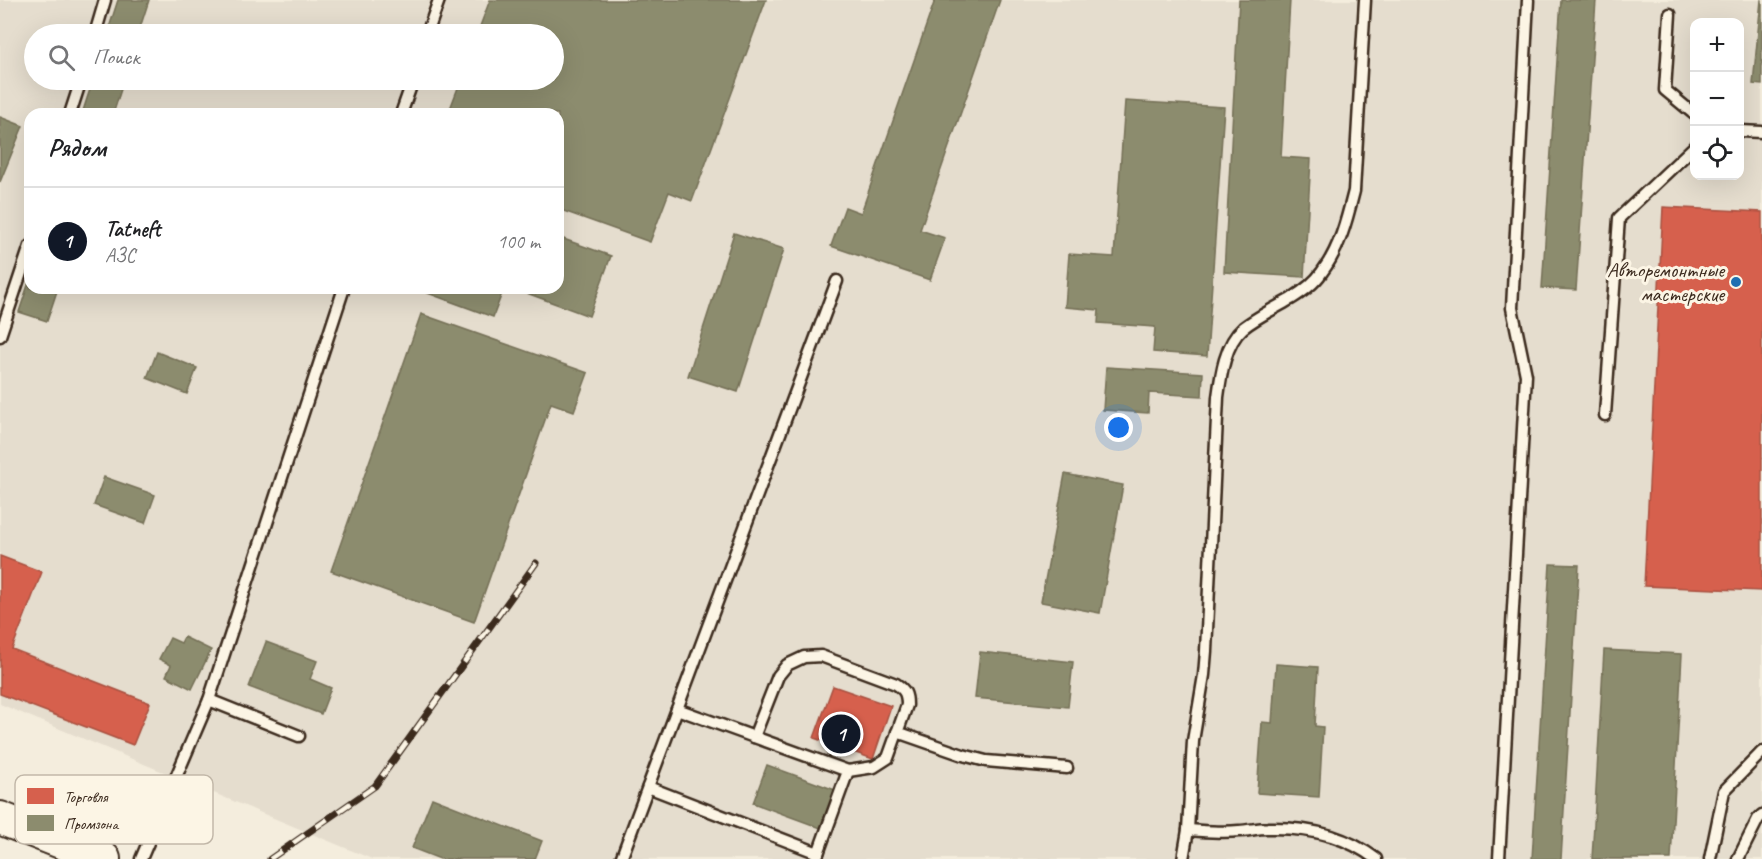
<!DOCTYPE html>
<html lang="ru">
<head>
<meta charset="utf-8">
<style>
  :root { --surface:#fff; --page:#f2f2f2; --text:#202124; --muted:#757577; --line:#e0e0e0; --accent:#111827 }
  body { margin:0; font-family:Caveat,sans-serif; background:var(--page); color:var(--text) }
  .controls { position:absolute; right:18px; top:18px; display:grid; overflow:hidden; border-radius:12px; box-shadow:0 6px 24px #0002 }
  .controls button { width:54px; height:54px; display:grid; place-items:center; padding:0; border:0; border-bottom:2px solid var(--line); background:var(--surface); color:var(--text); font:30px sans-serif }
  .you { position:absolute; left:1119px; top:428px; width:21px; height:21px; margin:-15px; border:4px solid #fff; border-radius:50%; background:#1a73e8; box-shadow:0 0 0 9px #1a73e833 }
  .badge { display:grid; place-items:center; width:39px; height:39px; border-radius:50%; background:var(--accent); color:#fff; font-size:20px; font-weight:700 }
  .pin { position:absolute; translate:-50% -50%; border:3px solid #fff; box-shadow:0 2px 6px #0006 }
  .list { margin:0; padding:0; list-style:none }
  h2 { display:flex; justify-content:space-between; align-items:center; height:78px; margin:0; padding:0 24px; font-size:26px }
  h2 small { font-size:20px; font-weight:400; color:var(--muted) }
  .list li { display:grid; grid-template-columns:39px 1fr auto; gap:18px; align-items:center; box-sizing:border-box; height:108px; padding:0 24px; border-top:2px solid var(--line) }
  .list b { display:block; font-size:22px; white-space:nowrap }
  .list p { margin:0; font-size:20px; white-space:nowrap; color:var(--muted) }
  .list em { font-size:20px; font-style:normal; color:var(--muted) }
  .icon { flex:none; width:33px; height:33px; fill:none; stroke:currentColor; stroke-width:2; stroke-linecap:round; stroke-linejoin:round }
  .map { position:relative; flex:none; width:1762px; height:859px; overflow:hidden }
  .search { position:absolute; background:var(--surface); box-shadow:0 6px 24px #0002; left:24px; top:24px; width:540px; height:66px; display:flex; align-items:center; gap:15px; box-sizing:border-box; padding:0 21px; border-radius:33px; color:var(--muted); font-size:22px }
  .panel { position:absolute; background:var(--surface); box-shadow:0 6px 24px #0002; left:24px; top:108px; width:540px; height:186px; border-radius:18px }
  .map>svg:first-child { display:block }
  .built { fill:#e5ddce; fill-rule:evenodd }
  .shops { fill:#d6604d; stroke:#a8503f; stroke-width:1.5 }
  .industry { fill:#8c8c6e; stroke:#746f56; stroke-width:1.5 }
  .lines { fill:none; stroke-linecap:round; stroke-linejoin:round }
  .service-casing { stroke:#3b2a1e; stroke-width:15 }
  .secondary-casing { stroke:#3b2a1e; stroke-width:36 }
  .service { stroke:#fcf5e5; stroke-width:10 }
  .secondary { stroke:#fcf5e5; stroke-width:32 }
  .rail-casing { stroke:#3b2a1e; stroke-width:7 }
  .rail { stroke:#fcf5e5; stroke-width:4.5; stroke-dasharray:14; stroke-linecap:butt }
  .poi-dot { fill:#1f6fb2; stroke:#fcf5e5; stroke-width:2 }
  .labels { text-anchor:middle; stroke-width:6; stroke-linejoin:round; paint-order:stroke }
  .poi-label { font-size:21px; fill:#3b2a1e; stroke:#fcf5e5; text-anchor:end }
  .key { fill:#fcf5e5; stroke:#c2b8a9; stroke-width:1.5 }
  .key-label { font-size:16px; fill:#3b2a1e }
</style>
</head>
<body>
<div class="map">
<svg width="1762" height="859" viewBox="0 0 1762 859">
  <rect width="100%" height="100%" fill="#f4eddd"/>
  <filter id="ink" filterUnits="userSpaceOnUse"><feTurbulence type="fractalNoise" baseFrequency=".0167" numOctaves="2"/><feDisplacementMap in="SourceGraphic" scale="12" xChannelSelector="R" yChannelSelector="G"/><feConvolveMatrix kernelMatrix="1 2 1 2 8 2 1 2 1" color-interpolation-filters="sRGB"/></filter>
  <g filter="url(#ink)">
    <!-- built -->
    <path class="built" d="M0,0H1762V859H372L0,704ZM1694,22H1740V176H1694ZM34,34H554V80H34ZM30,114H558V288H30Z"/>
    <!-- shops -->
    <g class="shops">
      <polygon points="1663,207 1762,212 1762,591 1644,586"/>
      <polygon points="0,556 42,572 12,649 150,703 133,745 0,694"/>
      <polygon points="833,686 891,706 873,759 814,738"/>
    </g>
    <!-- industry -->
    <g class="industry">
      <polygon points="118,0 149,0 138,34 107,34"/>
      <polygon points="490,0 766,0 692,201 669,192 650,242 558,209 558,114 448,114 461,80 554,80 554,34 477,34"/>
      <polygon points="935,0 1000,0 920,230 945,238 930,280 831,246 845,207 861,213"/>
      <polygon points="1239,0 1290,0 1281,157 1311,159 1304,277 1224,272"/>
      <polygon points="1561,0 1596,0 1576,290 1542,288"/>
      <polygon points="1761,0 1762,0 1762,85 1753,84"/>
      <polygon points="93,80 124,80 113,114 82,114"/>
      <polygon points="1125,101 1224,107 1207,356 1153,352 1155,327 1098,323 1099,310 1065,307 1069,254 1114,257"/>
      <polygon points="0,117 23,126 0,182"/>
      <polygon points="734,233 784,249 738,392 688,376"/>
      <polygon points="558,237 611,256 589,316 513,288 558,288"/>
      <polygon points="30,279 30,288 58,288 47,321 19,312"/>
      <polygon points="414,288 504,288 493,317"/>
      <polygon points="421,314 588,373 574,411 551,403 474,622 331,571"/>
      <polygon points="157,352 197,368 187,394 147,378"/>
      <polygon points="1106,367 1203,373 1202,396 1149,393 1148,413 1103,410"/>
      <polygon points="1065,474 1123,485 1100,613 1041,602"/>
      <polygon points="104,477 155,495 145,523 94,505"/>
      <polygon points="1550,564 1579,565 1561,859 1532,859"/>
      <polygon points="184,637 211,650 192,689 166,676 171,665 159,659 170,638 181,643"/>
      <polygon points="266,642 317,661 310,679 331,688 321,714 249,687"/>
      <polygon points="1604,650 1682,654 1671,859 1592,859"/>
      <polygon points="980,652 1073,662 1068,707 975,698"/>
      <polygon points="1276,664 1318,667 1315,726 1323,727 1319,797 1257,793 1262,722 1272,723"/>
      <polygon points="767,765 835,790 821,828 753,803"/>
      <polygon points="432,798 542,841 535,859 440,859 412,848"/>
    </g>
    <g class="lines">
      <!-- service casing -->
      <g class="service-casing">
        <g id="service">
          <polyline points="1670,14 1665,90 1694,114"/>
          <polyline points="95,34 105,0"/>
          <polyline points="427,34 439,0"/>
          <polyline points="70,114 81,80"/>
          <polyline points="401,114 413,80"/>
          <polyline points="1740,131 1762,132"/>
          <polyline points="0,336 30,246"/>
          <polyline points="1605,415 1619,218 1694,147"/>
          <polyline points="209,700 299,736"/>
          <polyline points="677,709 848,771 816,859"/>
          <polyline points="897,732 963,755 986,761 1067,768"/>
          <path d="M754,737L778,676L787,665L804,657L821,656L896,684C905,690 907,694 907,705L888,758L874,767L848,771"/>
          <polyline points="648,787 818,853"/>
          <path d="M1188,830L1193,741L1204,675L1206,651L1218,397C1221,374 1225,344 1243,328C1257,317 1275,308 1291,299C1302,292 1314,284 1322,272C1340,248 1347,219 1354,191L1365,0"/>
          <polyline points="141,859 209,700 344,288"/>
          <polyline points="621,859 837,281"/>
          <path d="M1183,859L1188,830C1205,831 1222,833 1239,831C1248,831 1257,828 1267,828C1306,827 1345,835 1376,859"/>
          <polyline points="1499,859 1526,375 1512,308 1528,0"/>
          <polyline points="1710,859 1724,791 1762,752"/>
          <polyline points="1738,859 1758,819 1762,815"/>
        </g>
      </g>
      <!-- secondary casing -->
      <g class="secondary-casing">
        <polyline id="secondary" points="0,818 104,859"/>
      </g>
      <!-- service -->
      <use href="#service" class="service"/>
      <!-- secondary -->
      <use href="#secondary" class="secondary"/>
      <!-- rail casing -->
      <g class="rail-casing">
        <polyline id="rail" points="270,859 375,786 536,563"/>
      </g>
      <!-- rail -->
      <use href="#rail" class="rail"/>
    </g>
  </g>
  <!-- markers -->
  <circle class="poi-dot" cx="1736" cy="282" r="6"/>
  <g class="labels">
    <!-- poi labels -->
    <g class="poi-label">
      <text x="1724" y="277">Авторемонтные<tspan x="1724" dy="24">мастерские</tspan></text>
    </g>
  </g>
  <!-- legend -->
  <rect x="15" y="775" width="198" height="69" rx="9" class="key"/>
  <rect x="27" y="788" width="27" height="16" fill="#d6604d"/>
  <rect x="27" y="815" width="27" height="16" fill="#8c8c6e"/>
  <g class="key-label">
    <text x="64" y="802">Торговля</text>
    <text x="64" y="829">Промзона</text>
  </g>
</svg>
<div class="controls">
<button>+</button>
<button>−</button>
<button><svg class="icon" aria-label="locate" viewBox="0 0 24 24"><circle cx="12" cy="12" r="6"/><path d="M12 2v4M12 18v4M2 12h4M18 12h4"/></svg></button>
</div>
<div class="you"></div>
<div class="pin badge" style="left:841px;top:734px">1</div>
<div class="search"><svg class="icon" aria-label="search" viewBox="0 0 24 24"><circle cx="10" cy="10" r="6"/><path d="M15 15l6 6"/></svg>Поиск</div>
<section class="panel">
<h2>Рядом<small></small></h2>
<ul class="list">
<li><span class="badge">1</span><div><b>Tatneft</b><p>АЗС</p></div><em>100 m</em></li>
</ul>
</section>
</div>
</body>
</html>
